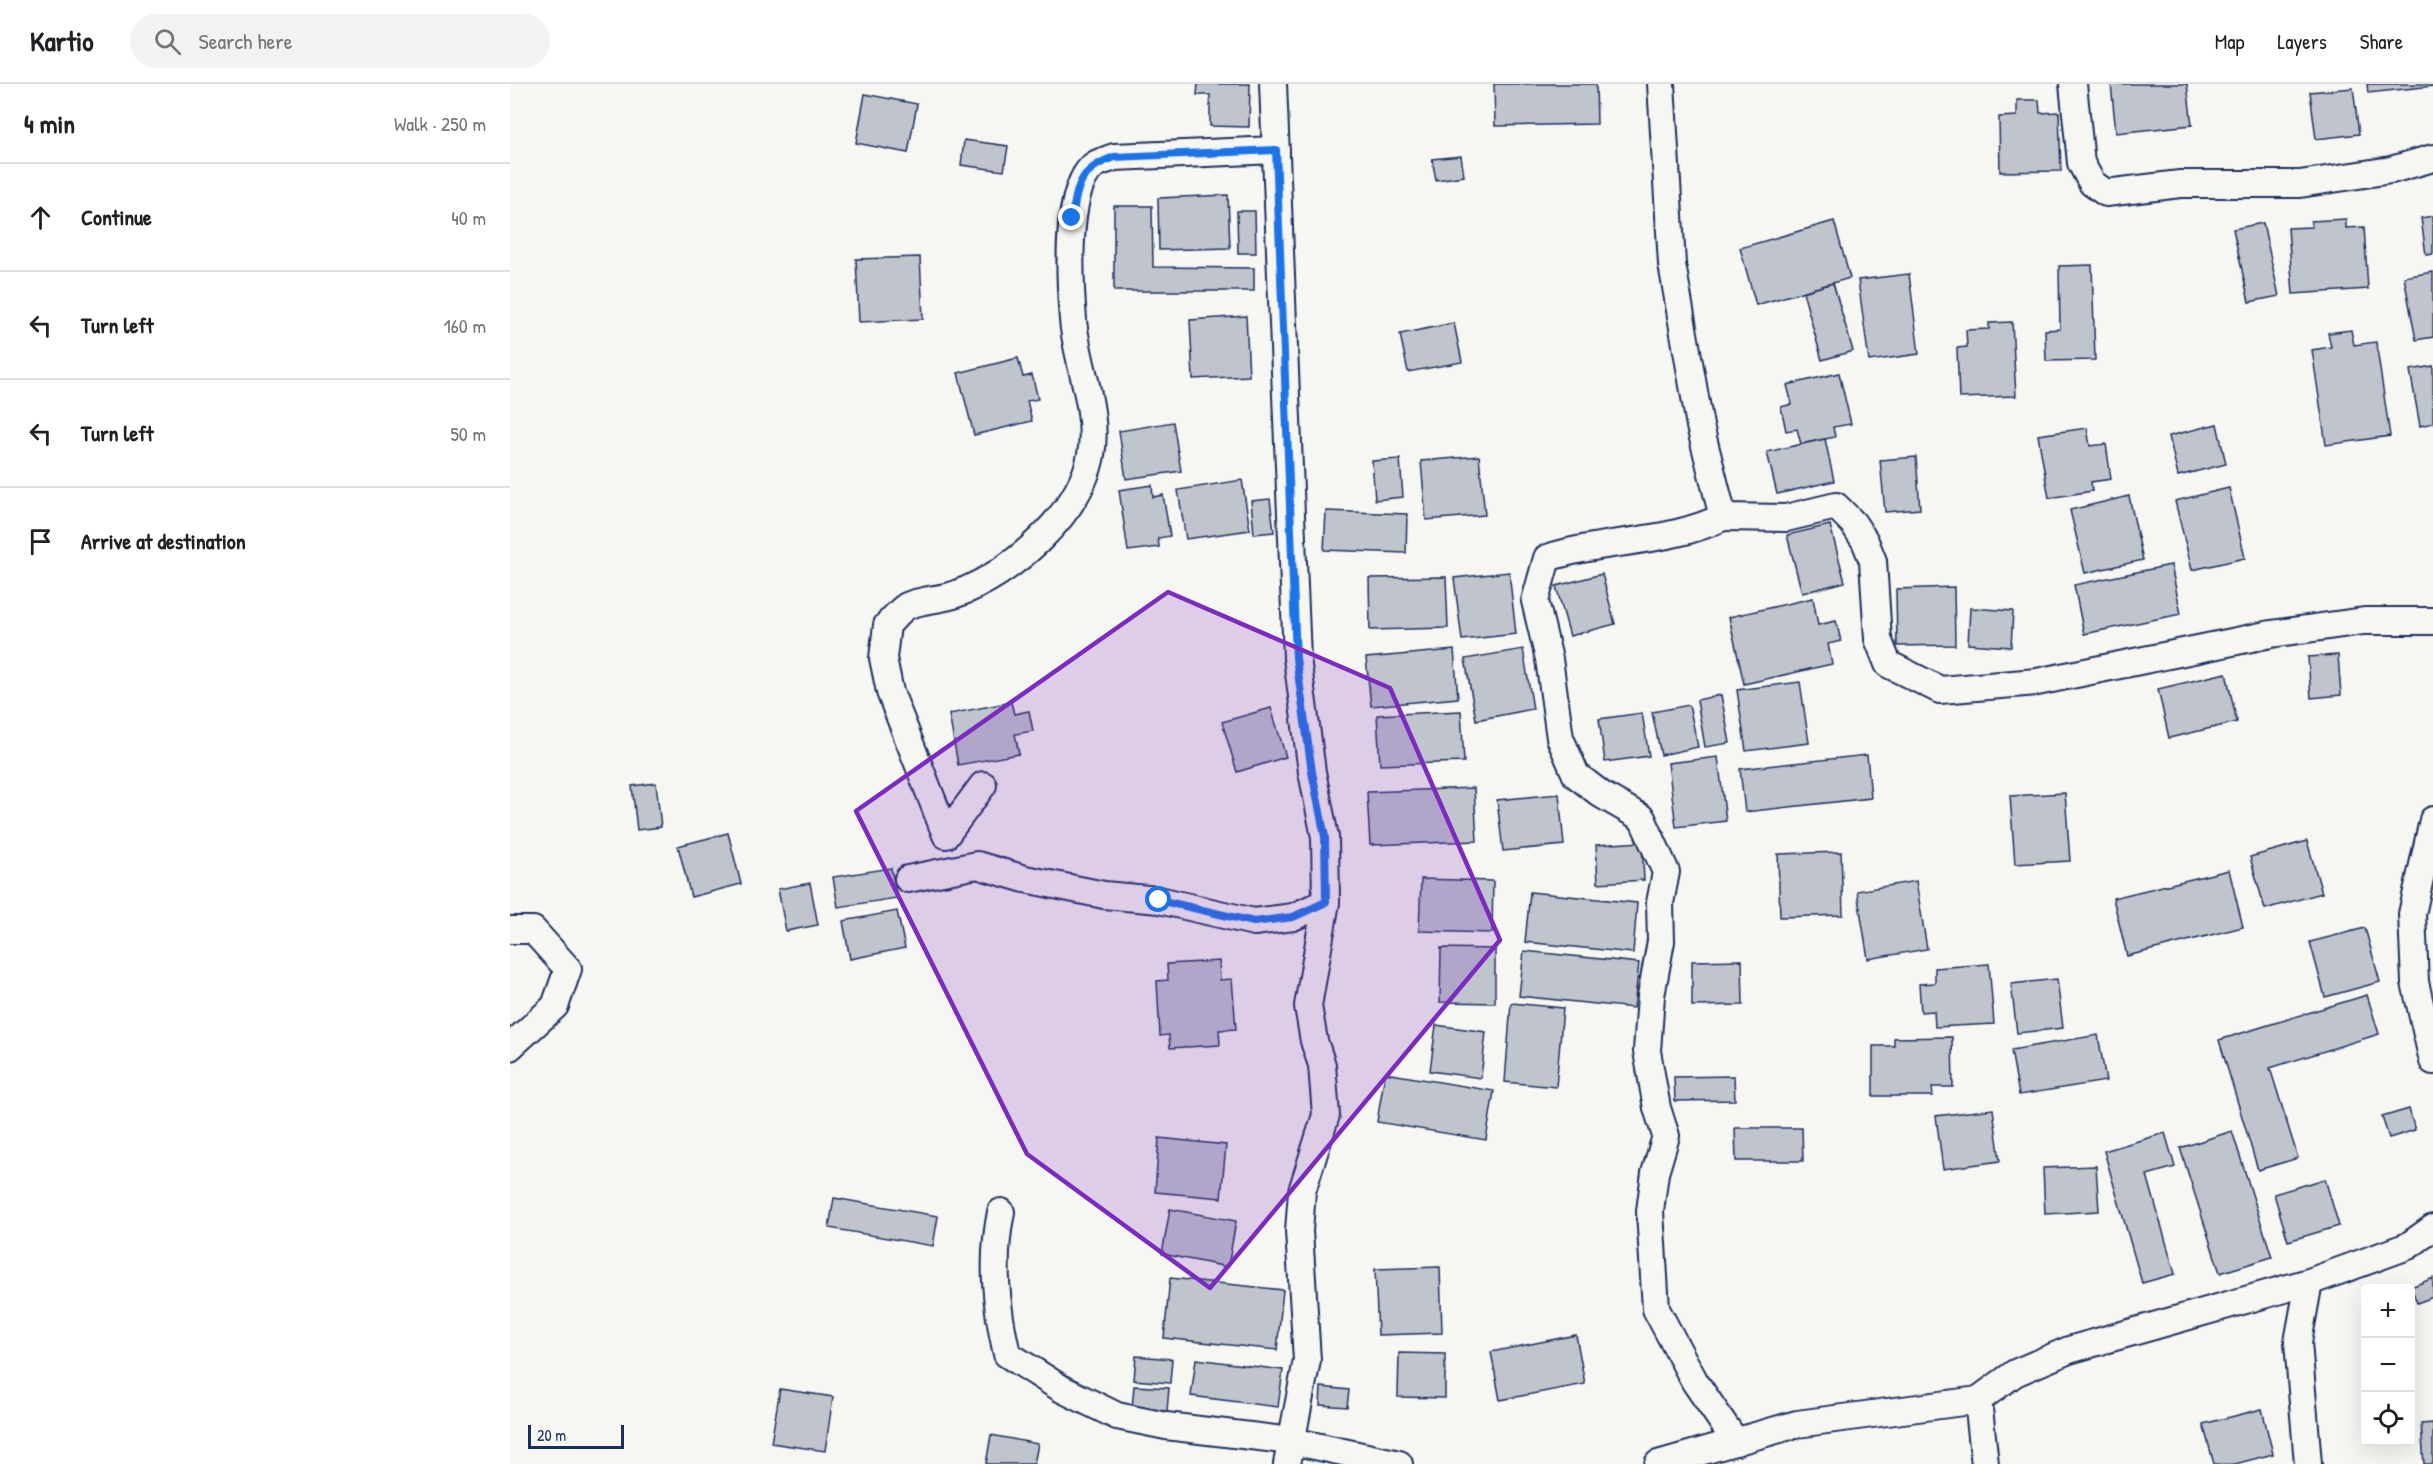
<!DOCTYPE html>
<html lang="en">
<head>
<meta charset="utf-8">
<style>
  :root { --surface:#fff; --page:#f2f2f2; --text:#202124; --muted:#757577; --line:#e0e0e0 }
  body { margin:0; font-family:"Patrick Hand",sans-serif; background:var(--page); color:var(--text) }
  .controls { position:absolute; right:18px; bottom:18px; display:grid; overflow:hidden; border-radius:6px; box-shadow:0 6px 24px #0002 }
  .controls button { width:54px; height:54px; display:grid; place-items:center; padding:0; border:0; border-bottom:2px solid var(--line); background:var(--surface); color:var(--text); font:30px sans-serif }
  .scale { position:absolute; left:18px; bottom:15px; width:96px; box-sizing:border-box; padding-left:6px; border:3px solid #1b2f5e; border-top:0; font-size:16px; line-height:21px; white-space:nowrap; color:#1b2f5e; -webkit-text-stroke:4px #f6f6f2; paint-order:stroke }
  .stop { position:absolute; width:18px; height:18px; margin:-14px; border:4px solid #1a73e8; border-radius:50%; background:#fff }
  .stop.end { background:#1a73e8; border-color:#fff; box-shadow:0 2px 6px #0008 }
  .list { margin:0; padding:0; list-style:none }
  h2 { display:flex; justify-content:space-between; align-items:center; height:78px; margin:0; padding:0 24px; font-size:26px }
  h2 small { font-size:20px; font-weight:400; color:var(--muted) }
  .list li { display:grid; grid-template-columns:39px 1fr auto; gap:18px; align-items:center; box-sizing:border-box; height:108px; padding:0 24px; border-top:2px solid var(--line) }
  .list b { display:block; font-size:22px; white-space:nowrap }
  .list em { font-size:20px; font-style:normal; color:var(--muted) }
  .icon { flex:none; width:33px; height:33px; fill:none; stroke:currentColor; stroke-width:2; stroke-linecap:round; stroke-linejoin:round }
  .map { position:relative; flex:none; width:1923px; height:1380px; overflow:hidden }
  header { display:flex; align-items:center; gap:36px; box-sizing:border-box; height:84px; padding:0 30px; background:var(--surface); border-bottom:2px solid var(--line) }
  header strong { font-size:28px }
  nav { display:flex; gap:33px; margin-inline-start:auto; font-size:21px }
  .search { width:420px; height:54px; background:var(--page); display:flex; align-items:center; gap:15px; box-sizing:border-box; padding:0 21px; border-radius:33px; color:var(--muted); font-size:22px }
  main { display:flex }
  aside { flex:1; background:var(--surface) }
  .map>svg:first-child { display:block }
  .building { fill:#c0c4cd; stroke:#1b2f5e; stroke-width:1.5 }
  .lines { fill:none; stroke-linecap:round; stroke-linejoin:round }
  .minor-casing { stroke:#1b2f5e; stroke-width:30 }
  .minor { stroke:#f6f6f2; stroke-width:26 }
  .route { stroke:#1a73e8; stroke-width:8 }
  .marked { fill:#7b2cbf; fill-opacity:0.2; stroke:#7b2cbf; stroke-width:4.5; stroke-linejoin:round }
</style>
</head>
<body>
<header>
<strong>Kartio</strong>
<div class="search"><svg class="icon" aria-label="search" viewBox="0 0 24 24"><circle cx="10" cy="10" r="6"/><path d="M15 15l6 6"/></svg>Search here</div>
<nav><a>Map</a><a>Layers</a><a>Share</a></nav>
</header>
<main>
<aside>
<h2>4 min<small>Walk · 250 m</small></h2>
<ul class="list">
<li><svg class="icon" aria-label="ahead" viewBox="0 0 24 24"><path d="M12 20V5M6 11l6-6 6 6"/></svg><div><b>Continue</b></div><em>40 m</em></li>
<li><svg class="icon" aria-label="left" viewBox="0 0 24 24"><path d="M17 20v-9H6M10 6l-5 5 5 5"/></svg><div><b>Turn left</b></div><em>160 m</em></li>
<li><svg class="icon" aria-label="left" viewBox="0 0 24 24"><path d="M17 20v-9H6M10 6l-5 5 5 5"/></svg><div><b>Turn left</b></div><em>50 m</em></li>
<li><svg class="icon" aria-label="arrive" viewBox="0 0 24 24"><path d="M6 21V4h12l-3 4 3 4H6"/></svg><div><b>Arrive at destination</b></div></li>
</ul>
</aside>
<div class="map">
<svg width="1923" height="1380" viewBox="0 0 1923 1380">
  <rect width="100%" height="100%" fill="#f6f6f2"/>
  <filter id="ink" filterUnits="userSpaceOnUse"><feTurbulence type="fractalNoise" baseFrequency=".0167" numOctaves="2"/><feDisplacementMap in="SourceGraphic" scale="12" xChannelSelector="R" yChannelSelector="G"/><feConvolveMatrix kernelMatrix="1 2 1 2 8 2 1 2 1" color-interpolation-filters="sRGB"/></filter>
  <g filter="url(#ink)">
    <!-- building -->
    <g class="building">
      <polygon points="688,0 740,0 739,43 700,42 700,11 687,11"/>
      <polygon points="984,0 1086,0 1087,40 985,42"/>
      <polygon points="1601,0 1677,0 1682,41 1606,49"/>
      <polygon points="1857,0 1923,0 1923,2 1858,9"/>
      <polygon points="1843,4 1849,50 1806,55 1800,8"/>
      <polygon points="355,10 407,20 398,69 346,59"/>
      <polygon points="1507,16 1529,16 1530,29 1549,28 1551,87 1490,88 1489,33 1507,32"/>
      <polygon points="454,56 498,62 494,87 451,81"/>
      <polygon points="951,72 954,92 926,96 922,75"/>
      <polygon points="718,111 720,164 649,166 648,114"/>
      <polygon points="604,122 642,122 643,183 744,184 744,207 604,207"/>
      <polygon points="727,127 745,127 746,169 728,169"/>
      <polygon points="1923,132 1923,170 1916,171 1911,134"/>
      <polygon points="1836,135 1836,144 1854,143 1858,205 1783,210 1778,144 1802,143 1801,137"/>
      <polygon points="1324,137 1340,194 1246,221 1230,164"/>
      <polygon points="1753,139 1769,212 1739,218 1723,145"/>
      <polygon points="410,173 413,235 349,238 346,175"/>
      <polygon points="1582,181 1585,276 1536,277 1535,246 1550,245 1549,182"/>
      <polygon points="1923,188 1923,253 1906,256 1894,193"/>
      <polygon points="1399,190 1409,270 1359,277 1348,196"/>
      <polygon points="1323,199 1343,267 1312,276 1293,208"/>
      <polygon points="736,232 739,292 683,295 680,236"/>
      <polygon points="1502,238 1506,312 1449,314 1447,264 1457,263 1456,246 1479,245 1479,239"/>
      <polygon points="944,239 952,278 898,288 890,250"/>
      <polygon points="1841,246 1844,261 1866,258 1880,352 1816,361 1802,266 1821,263 1818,249"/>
      <polygon points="508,274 513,293 522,291 528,315 517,317 522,337 464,351 448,289"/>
      <polygon points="1923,282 1923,339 1910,342 1900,286"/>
      <polygon points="1329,289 1341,340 1323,343 1325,353 1291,360 1287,345 1276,347 1271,323 1282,320 1277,301"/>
      <polygon points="663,338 671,387 616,395 609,347"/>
      <polygon points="1707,340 1716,380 1668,392 1659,352"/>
      <polygon points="1577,344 1580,362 1596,360 1601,395 1581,398 1582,407 1539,414 1528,351"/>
      <polygon points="1315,355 1324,397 1267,410 1257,368"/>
      <polygon points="969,372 975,431 916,436 911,377"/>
      <polygon points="1406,373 1410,425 1375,428 1370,376"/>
      <polygon points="890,375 893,413 865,416 862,377"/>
      <polygon points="732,396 740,446 676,455 668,406"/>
      <polygon points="642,401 643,413 653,411 660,452 648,454 649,463 618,467 609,406"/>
      <polygon points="1719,404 1735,474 1682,486 1665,417"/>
      <polygon points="1619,412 1633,476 1575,489 1560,426"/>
      <polygon points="760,415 764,448 744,450 741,417"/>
      <polygon points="816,427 897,430 896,469 814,466"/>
      <polygon points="1320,441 1335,498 1292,509 1277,451"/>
      <polygon points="1661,481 1671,530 1574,550 1564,501"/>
      <polygon points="999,488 1006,550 952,556 944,494"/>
      <polygon points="1092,490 1105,540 1060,552 1046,502"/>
      <polygon points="936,493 938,544 860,546 859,494"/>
      <polygon points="1444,503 1445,561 1387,562 1386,505"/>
      <polygon points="1303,514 1308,541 1326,537 1331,557 1318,560 1322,580 1234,600 1219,533"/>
      <polygon points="1460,524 1503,527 1501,563 1458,560"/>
      <polygon points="1013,565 1023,625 966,636 955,575"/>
      <polygon points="944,566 948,614 861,622 856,574"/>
      <polygon points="1828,571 1831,611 1801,614 1798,573"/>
      <polygon points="1716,589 1727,638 1659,654 1648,605"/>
      <polygon points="1290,598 1299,659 1236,667 1227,606"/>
      <polygon points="1211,611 1220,659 1195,663 1187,616"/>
      <polygon points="501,618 504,630 519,627 523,647 505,650 509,670 448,681 439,630"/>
      <polygon points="1179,621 1188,663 1151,671 1142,628"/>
      <polygon points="761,624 776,673 727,688 712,638"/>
      <polygon points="951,627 954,678 870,681 867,631"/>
      <polygon points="1132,629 1139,672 1095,678 1089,635"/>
      <polygon points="1357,671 1361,714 1235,728 1230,685"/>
      <polygon points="1208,673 1216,737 1166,743 1158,679"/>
      <polygon points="146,699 151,743 127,746 122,702"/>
      <polygon points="964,704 967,757 860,761 857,708"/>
      <polygon points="1555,709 1560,777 1505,780 1500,712"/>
      <polygon points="1049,710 1054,761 993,767 987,716"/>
      <polygon points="218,749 231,800 181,813 168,762"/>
      <polygon points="1797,757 1812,809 1755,825 1740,773"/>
      <polygon points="1132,758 1134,796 1088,799 1086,761"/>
      <polygon points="1331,768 1333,831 1270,833 1268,770"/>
      <polygon points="381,784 387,814 328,823 323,793"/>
      <polygon points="1719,786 1733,843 1617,872 1603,814"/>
      <polygon points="911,795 983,797 982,849 909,847"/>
      <polygon points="1406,797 1417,865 1358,875 1347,807"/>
      <polygon points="300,799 308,841 276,847 268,805"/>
      <polygon points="1020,808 1127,819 1123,869 1015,858"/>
      <polygon points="387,827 395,864 340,875 333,837"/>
      <polygon points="1855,844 1870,898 1815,913 1800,858"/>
      <polygon points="931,864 985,865 985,919 930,918"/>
      <polygon points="1014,867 1129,879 1124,924 1009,912"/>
      <polygon points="1232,876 1233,921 1182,922 1182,877"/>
      <polygon points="709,877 710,896 722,895 726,945 709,946 710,961 660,964 659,951 650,952 647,897 658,896 657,880"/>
      <polygon points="1479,880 1484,940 1425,943 1424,927 1411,928 1409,900 1425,899 1425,884"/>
      <polygon points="1547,895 1553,944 1507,949 1501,900"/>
      <polygon points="1857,911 1869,950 1760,984 1788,1074 1748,1086 1709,956"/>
      <polygon points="1001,919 1053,924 1046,1003 995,998"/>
      <polygon points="926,941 976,948 971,994 920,987"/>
      <polygon points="1588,951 1596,997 1509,1011 1501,966"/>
      <polygon points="1442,953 1443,1003 1422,1003 1423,1012 1363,1012 1363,962 1384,962 1384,954"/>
      <polygon points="875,989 984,1007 976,1056 867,1038"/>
      <polygon points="1224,992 1225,1016 1165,1017 1164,993"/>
      <polygon points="1483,1025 1490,1077 1433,1085 1426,1032"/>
      <polygon points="1899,1025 1905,1046 1879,1054 1872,1033"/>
      <polygon points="1225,1044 1292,1044 1293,1077 1226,1077"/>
      <polygon points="1722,1047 1762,1173 1710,1189 1670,1064"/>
      <polygon points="1655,1049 1665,1083 1637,1091 1665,1190 1632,1199 1594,1067"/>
      <polygon points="649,1054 716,1061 711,1114 645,1108"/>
      <polygon points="1586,1082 1589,1127 1535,1130 1533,1084"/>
      <polygon points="1815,1095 1829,1142 1778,1157 1764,1110"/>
      <polygon points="324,1114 428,1132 423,1162 319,1144"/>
      <polygon points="660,1125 726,1137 718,1183 652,1170"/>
      <polygon points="930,1183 932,1249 868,1251 865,1185"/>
      <polygon points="660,1194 773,1206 767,1266 654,1254"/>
      <polygon points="1923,1194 1923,1213 1907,1219 1901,1203"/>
      <polygon points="1066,1251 1075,1300 990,1316 981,1268"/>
      <polygon points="889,1269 935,1270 935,1314 888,1313"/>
      <polygon points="626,1272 662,1275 660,1299 624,1296"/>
      <polygon points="686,1275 773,1286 768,1323 681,1312"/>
      <polygon points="624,1302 659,1304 657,1327 622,1324"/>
      <polygon points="811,1303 839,1306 837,1323 810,1321"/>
      <polygon points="270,1305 323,1313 315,1367 261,1359"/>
      <polygon points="1752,1325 1763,1370 1725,1380 1704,1380 1693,1340"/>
      <polygon points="1923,1339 1923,1380 1914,1380 1911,1340"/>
      <polygon points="481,1351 528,1360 524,1380 476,1380"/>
    </g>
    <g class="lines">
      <!-- minor casing -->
      <g class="minor-casing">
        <g id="minor">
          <polyline points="763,0 787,574 802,688 815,753 816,818 798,922 804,957 812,981 816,1031 792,1107 789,1147 797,1276 777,1380"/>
          <polyline points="1151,0 1162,180 1190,342 1213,433 1276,434 1326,422 1343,439 1355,457 1363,477 1368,555 1378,580 1430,606 1527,598 1761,550 1854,537 1923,537"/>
          <polyline points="1563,0 1571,79 1582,99 1596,109 1670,100 1790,100 1881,86 1923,74"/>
          <path d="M1213,433C1158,460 1095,455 1037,474L1025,517L1039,575L1050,654L1066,691L1092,711L1132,734L1156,788L1150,819L1151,857L1141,912L1137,967L1147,1024L1156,1052L1145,1089L1140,1127L1146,1225L1185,1298L1226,1358"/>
          <path d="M473,701L436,751L380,608L373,574L377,541C383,535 390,526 397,522C411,515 431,516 446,510C500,491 570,430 581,371C589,327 567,280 563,236C560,199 554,107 583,82C589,77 598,76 604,73L766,66"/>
          <polyline points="1923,736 1902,830 1905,898 1923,977"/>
          <polyline points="398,795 467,781 515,795 594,811 649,816 744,838 783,833 816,818"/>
          <polyline points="0,846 23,846 58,885 45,922 0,963"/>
          <path d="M491,1128C481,1177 486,1222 497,1270L552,1305L607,1332L656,1342L782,1357L889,1380"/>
          <polyline points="1468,1316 1475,1380"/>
          <polyline points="1148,1380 1287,1340 1468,1316 1505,1289 1559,1266 1799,1198 1898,1162 1923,1144"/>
          <polyline points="1798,1380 1788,1258 1799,1198"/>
        </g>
      </g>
      <!-- minor -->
      <use href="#minor" class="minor"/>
    </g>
  </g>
  <g class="lines" filter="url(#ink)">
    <!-- route -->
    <path class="route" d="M562,134C568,100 569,86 604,73L766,66L786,574L802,688L815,753L816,818L783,833L744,838L649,816"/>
  </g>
  <!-- marked area -->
  <path class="marked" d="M658,508L880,604L990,856L700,1204L517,1070L346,727Z"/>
</svg>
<div class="controls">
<button>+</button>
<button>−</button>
<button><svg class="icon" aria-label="locate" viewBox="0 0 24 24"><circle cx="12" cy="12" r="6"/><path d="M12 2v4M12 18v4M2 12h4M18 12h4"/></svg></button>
</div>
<div class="scale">20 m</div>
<div class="stop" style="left:649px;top:816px"></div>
<div class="stop end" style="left:562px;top:134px"></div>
</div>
</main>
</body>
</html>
